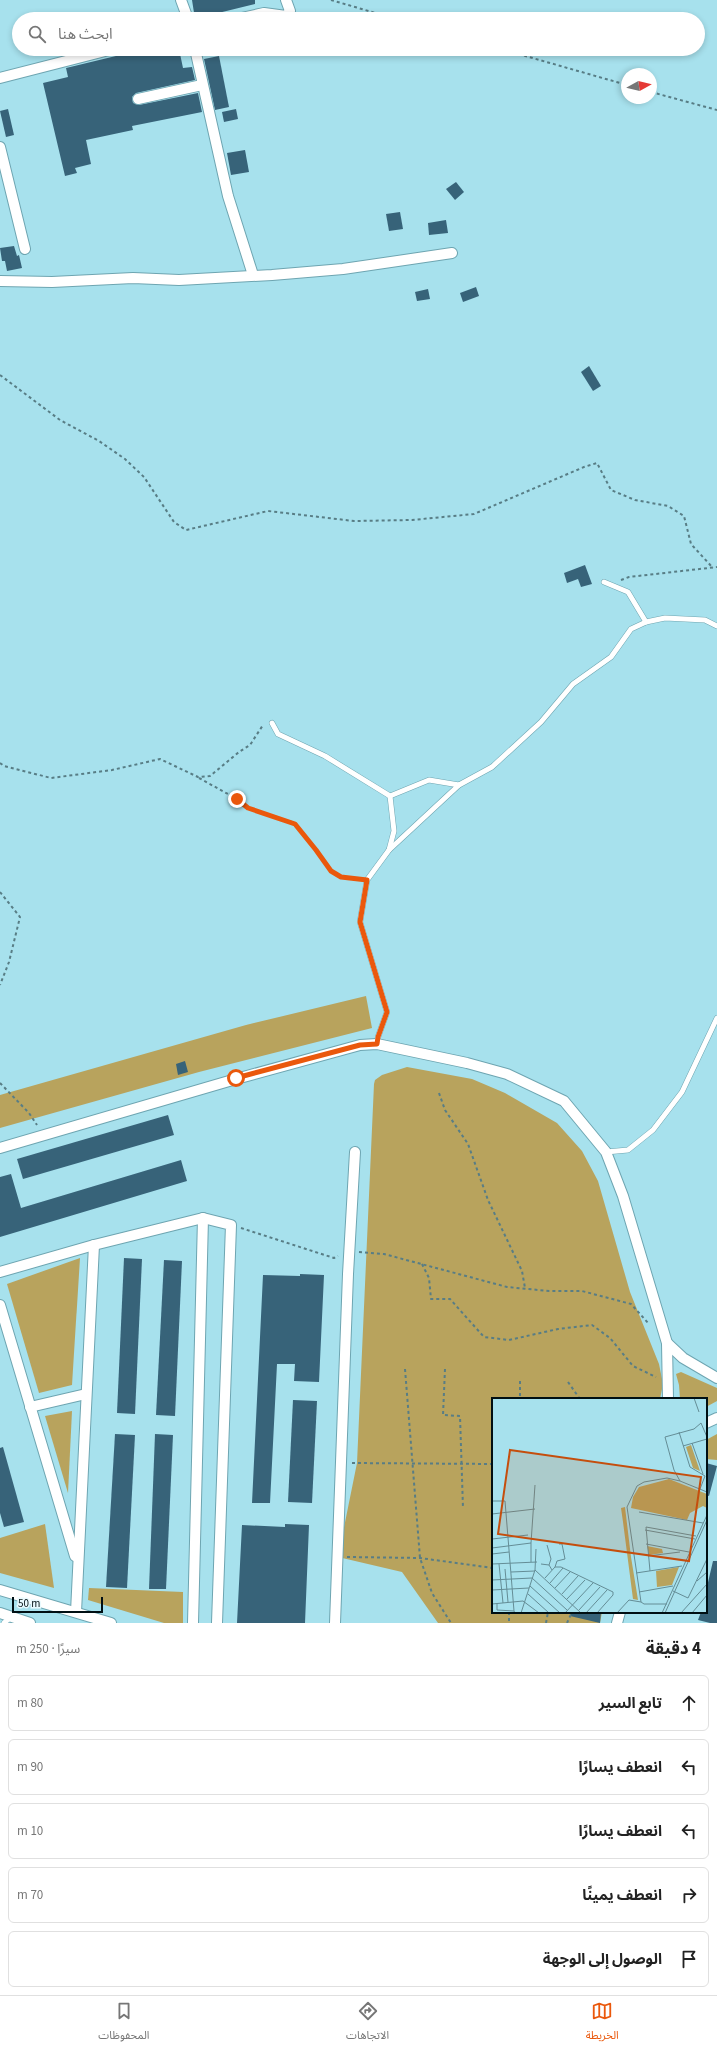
<!DOCTYPE html>
<html lang="ar">
<head>
<meta charset="utf-8">
<style>
  :root { --surface:#fff; --page:#f2f2f2; --text:#222; --muted:#767676; --line:#e0e0e0; --accent:#ea580c }
  body { margin:0; font-family:"Source Sans 3","Noto Sans Arabic",sans-serif; background:var(--page); color:var(--text); direction:rtl }
  .compass { position:absolute; left:621px; top:68px; width:36px; height:36px; border-radius:50%; background:var(--surface); box-shadow:0 2px 6px #0003; rotate:82deg }
  .scale { position:absolute; left:12px; bottom:10px; width:91px; box-sizing:border-box; padding-left:4px; border:2px solid #000f13; border-top:0; font-size:11px; line-height:14px; white-space:nowrap; color:#000f13; -webkit-text-stroke:3px #e9fafe; paint-order:stroke }
  .stop { position:absolute; width:12px; height:12px; margin:-9px; border:3px solid #ea580c; border-radius:50%; background:#fff }
  .stop.end { background:#ea580c; border-color:#fff; box-shadow:0 1px 4px #0008 }
  .list { margin:0; padding:0; list-style:none }
  h2 { display:flex; justify-content:space-between; align-items:center; height:52px; margin:0; padding:0 16px; font-size:17px }
  h2 small { font-size:13px; font-weight:400; color:var(--muted) }
  .list li { display:grid; grid-template-columns:26px 1fr auto; gap:12px; align-items:center; box-sizing:border-box; height:56px; margin:0 8px 8px; padding:0 8px; border:1px solid var(--line); border-radius:6px }
  .list b { display:block; font-size:15px; white-space:nowrap }
  .list em { font-size:13px; font-style:normal; color:var(--muted) }
  .icon { flex:none; width:22px; height:22px; fill:none; stroke:currentColor; stroke-width:2; stroke-linecap:round; stroke-linejoin:round }
  .map { position:relative; flex:none; width:717px; height:1623px; overflow:hidden; direction:ltr }
  .search { position:absolute; background:var(--surface); box-shadow:0 2px 6px #0003; left:12px; right:12px; top:12px; height:44px; display:flex; align-items:center; gap:10px; box-sizing:border-box; padding:0 14px; border-radius:22px; color:var(--muted); font-size:15px }
  .sheet { height:372px; background:var(--surface) }
  nav { display:flex; justify-content:space-around; align-items:center; box-sizing:border-box; height:56px; border-top:1px solid var(--line); background:var(--surface); font-size:11px; color:var(--muted) }
  nav a { display:grid; justify-items:center; gap:2px }
  nav .on { color:var(--accent) }
  .map>svg:first-child { display:block }
  .green { fill:#b8a35d }
  .building { fill:#376379 }
  .lines { fill:none; stroke-linecap:round; stroke-linejoin:round }
  .lane-casing { stroke:#6ea5b1; stroke-width:6 }
  .street-casing { stroke:#6ea5b1; stroke-width:12 }
  .path { stroke:#587d85; stroke-width:2; stroke-dasharray:3 3; stroke-linecap:butt }
  .lane { stroke:#fff; stroke-width:5 }
  .street { stroke:#fff; stroke-width:10 }
  .route { stroke:#ea580c; stroke-width:5 }
  .inset-road { fill:none; stroke:#648d96; stroke-width:1 }
  .view { fill:#c54e0d; fill-opacity:0.15; stroke:#c54e0d; stroke-width:2 }
  .inset-edge { fill:none; stroke:#000f13; stroke-width:2 }
</style>
</head>
<body>
<div class="map">
<svg width="717" height="1623" viewBox="0 0 717 1623">
  <rect width="100%" height="100%" fill="#a7e1ed"/>
  <!-- green -->
  <g class="green">
    <polygon points="366,996 372,1028 199,1072 0,1128 0,1095 246,1025"/>
    <polygon points="407,1067 472,1079 505,1093 557,1123 582,1151 598,1181 630,1292 659,1364 663,1384 660,1399 493,1399 493,1612 602,1612 600,1623 438,1623 402,1572 338,1557 357,1463 374,1084 375,1080 382,1075"/>
    <polygon points="80,1258 72,1385 39,1393 7,1284"/>
    <polygon points="681,1372 717,1388 717,1401 706,1407 706,1399 680,1399 679,1385 676,1374"/>
    <polygon points="72,1411 68,1493 45,1416"/>
    <polygon points="717,1434 717,1460 706,1459 706,1440"/>
    <polygon points="45,1524 54,1588 0,1573 0,1538"/>
    <polygon points="89,1588 183,1592 183,1623 164,1623 88,1600"/>
  </g>
  <!-- building -->
  <g class="building">
    <polygon points="192,0 255,0 255,4 210,15 211,19 195,19"/>
    <polygon points="145,49 179,49 183,68 192,67 195,80 136,93 132,97 133,103 139,105 198,93 202,112 132,126 133,130 86,140 91,164 75,168 77,173 65,176 43,83 68,77 66,68"/>
    <polygon points="219,56 229,107 215,110 204,59"/>
    <polygon points="8,109 14,135 6,137 0,111"/>
    <polygon points="236,109 238,119 224,122 222,112"/>
    <polygon points="245,150 249,172 231,175 227,153"/>
    <polygon points="456,182 464,192 455,200 446,189"/>
    <polygon points="400,212 403,229 389,231 386,214"/>
    <polygon points="446,220 448,233 429,235 428,223"/>
    <polygon points="14,246 17,256 19,255 22,268 7,271 5,261 2,261 0,248"/>
    <polygon points="476,287 479,296 463,302 460,293"/>
    <polygon points="428,289 430,299 417,301 415,292"/>
    <polygon points="589,366 601,386 593,391 581,372"/>
    <polygon points="585,565 592,584 581,587 578,579 567,583 564,573"/>
    <polygon points="185,1061 188,1072 178,1075 176,1064"/>
    <polygon points="168,1115 174,1135 23,1179 17,1159"/>
    <polygon points="181,1160 187,1181 0,1237 0,1177 11,1174 21,1208"/>
    <polygon points="124,1258 142,1259 135,1414 117,1413"/>
    <polygon points="164,1260 182,1261 175,1416 156,1415"/>
    <polygon points="300,1274 324,1275 319,1382 294,1381 295,1364 277,1364 270,1503 252,1503 263,1275 300,1276"/>
    <polygon points="293,1400 317,1401 312,1503 288,1502"/>
    <polygon points="115,1434 135,1435 127,1588 106,1587"/>
    <polygon points="155,1434 173,1435 166,1589 149,1589"/>
    <polygon points="3,1447 24,1522 4,1527 0,1513 0,1448"/>
    <polygon points="706,1463 717,1466 709,1496 706,1495"/>
    <polygon points="285,1524 309,1525 305,1623 237,1623 242,1525 285,1527"/>
    <polygon points="713,1561 717,1561 717,1623 710,1623 698,1620 701,1612 706,1612 706,1591"/>
    <polygon points="571,1612 601,1612 600,1623 570,1616"/>
  </g>
  <g class="lines">
    <!-- lane casing -->
    <g class="lane-casing">
      <g id="lane">
        <polyline points="604,582 628,592 646,622"/>
        <polyline points="272,723 278,734 325,756 390,796 429,780 459,785 492,767 541,722 573,684 611,657 631,629 646,622 665,618 705,620 717,626"/>
        <polyline points="389,850 459,785"/>
        <polyline points="377,1044 378,1037 387,1012 360,922 367,880 389,850 394,831 390,796"/>
        <polyline points="606,1152 628,1150 653,1130 682,1092 717,1018"/>
        <polyline points="4,1623 11,1617"/>
      </g>
    </g>
    <!-- street casing -->
    <g class="street-casing">
      <g id="street">
        <polyline points="181,0 188,19"/>
        <polyline points="237,19 264,13 286,16 290,11 286,0"/>
        <polyline points="195,49 228,196 253,275"/>
        <polyline points="0,78 113,49"/>
        <polyline points="138,99 202,85"/>
        <polyline points="0,147 25,249"/>
        <polyline points="0,281 52,282 133,278 179,280 272,275 343,269 452,253"/>
        <polyline points="0,1148 236,1079 360,1045 377,1044 467,1063 507,1074 564,1101 606,1152 623,1196 667,1343 668,1399"/>
        <polyline points="0,1272 94,1245 203,1218 231,1225 217,1623"/>
        <polyline points="0,1305 75,1556"/>
        <polyline points="667,1343 683,1358 717,1378"/>
        <polyline points="30,1407 86,1394"/>
        <polyline points="706,1423 717,1418"/>
        <polyline points="0,1590 111,1623"/>
        <polyline points="76,1612 94,1245"/>
        <polyline points="0,1613 30,1623"/>
        <polyline points="193,1623 203,1218"/>
        <polyline points="335,1623 348,1274 355,1152"/>
        <polyline points="617,1623 620,1612"/>
      </g>
    </g>
    <!-- path -->
    <g class="path">
      <polyline points="331,0 396,19"/>
      <polyline points="501,49 627,85"/>
      <polyline points="651,92 717,110"/>
      <polyline points="0,375 60,420 99,441 125,459 144,477 174,522 186,530 268,511 354,521 412,520 474,514 584,467 597,463 611,490 635,500 668,506 684,516 691,544 713,568"/>
      <polyline points="621,580 629,577 717,567"/>
      <polyline points="0,763 4,766 51,778 112,770 160,759 198,777 210,776 239,752 250,745 263,725"/>
      <polyline points="199,778 237,799 248,808 295,823 317,850 331,871 341,877 360,879"/>
      <polyline points="0,892 20,917 9,962 0,985"/>
      <polyline points="0,1083 29,1113 37,1125"/>
      <polyline points="439,1093 445,1110 468,1144 488,1200 522,1271 525,1288"/>
      <polyline points="241,1228 334,1258 338,1256"/>
      <polyline points="359,1252 384,1254 507,1287 549,1291 582,1291 631,1304 649,1324"/>
      <polyline points="422,1264 429,1278 431,1299 450,1299 484,1337 509,1340 558,1329 592,1325 610,1338 633,1366 656,1377"/>
      <polyline points="405,1369 420,1558 432,1593 451,1623"/>
      <polyline points="445,1369 443,1415 460,1416 463,1508"/>
      <polyline points="520,1381 520,1399"/>
      <polyline points="568,1382 580,1399"/>
      <polyline points="352,1463 493,1464"/>
      <polyline points="347,1557 420,1558 493,1568"/>
      <polyline points="509,1612 509,1623"/>
      <polyline points="546,1623 548,1612"/>
      <polyline points="567,1623 572,1612"/>
    </g>
    <!-- lane -->
    <use href="#lane" class="lane"/>
    <!-- street -->
    <use href="#street" class="street"/>
  </g>
  <g class="lines">
    <!-- route -->
    <polyline class="route" points="236,1078 360,1045 377,1044 378,1037 387,1012 360,922 367,880 341,877 331,871 316,850 295,824 248,808 237,799"/>
  </g>
  <!-- overview -->
  <g transform="translate(492 1398)">
    <rect width="215" height="215" fill="#a7e1ed"/>
    <path d="M199,47L208,73L201,70L194,49ZM177,81L215,96V110L211,108L198,115L195,122L139,110L141,99L147,89ZM133,109L139,159L146,202L141,201L131,124L129,110ZM155,148L170,151L171,155L157,157ZM187,169L180,187L165,189L164,173Z" fill="#b8a35d"/>
    <path class="inset-road" d="M202,0L207,14M187,34L198,69L213,78L208,91M215,39L209,25L202,31L173,39L182,72L188,83L215,94M200,45L211,76M191,48L215,41M0,103H13L22,213M147,114L211,125M0,116L43,111M153,132L203,141M0,141L36,137M39,145V164M154,146L197,154M55,147L59,161L57,167M0,150L39,145L43,87M0,156L17,154M156,158L188,154M0,166L45,164M7,166L11,205M49,166L57,167L60,172M63,169L65,163L73,161L70,146H67M13,171L16,204M43,172L89,215M158,173L154,129L204,138M19,174L43,173M144,175L190,168M53,180L63,169H69L121,194V197L105,215M0,182L40,180L75,212M205,183L215,174M58,185L71,170M38,188L68,215M63,190L78,174M0,192L37,190M181,193L196,200L215,161M147,194L181,188M36,196L57,215M70,196L86,178M75,201L93,182M5,205V212L22,213L23,215M0,206L31,203L47,215M175,206H152L149,204L135,109L145,88L152,84L175,80L188,83M87,212L108,189M29,215L43,172L44,151M73,215L101,185M94,215L115,192M125,215L137,202L149,204M170,215L215,117M173,215L215,122M189,215L215,186M200,215L215,197"/>
    <path class="view" d="M18,52L209,79L197,163L6,136Z"/>
    <rect width="215" height="215" class="inset-edge"/>
  </g>
</svg>
<svg class="compass" viewBox="-18 -18 36 36"><path d="M0-13l5 13h-10z" fill="#e53935"/><path d="M0 13l5-13h-10z" fill="#767676"/></svg>
<div class="scale">50 m</div>
<div class="stop" style="left:236px;top:1078px"></div>
<div class="stop end" style="left:237px;top:799px"></div>
<div class="search"><svg class="icon" aria-label="search" viewBox="0 0 24 24"><circle cx="10" cy="10" r="6"/><path d="M15 15l6 6"/></svg>ابحث هنا</div>
</div>
<section class="sheet">
<h2>4 دقيقة<small>سيرًا · 250 m</small></h2>
<ul class="list">
<li><svg class="icon" aria-label="ahead" viewBox="0 0 24 24"><path d="M12 20V5M6 11l6-6 6 6"/></svg><div><b>تابع السير</b></div><em>80 m</em></li>
<li><svg class="icon" aria-label="left" viewBox="0 0 24 24"><path d="M17 20v-9H6M10 6l-5 5 5 5"/></svg><div><b>انعطف يسارًا</b></div><em>90 m</em></li>
<li><svg class="icon" aria-label="left" viewBox="0 0 24 24"><path d="M17 20v-9H6M10 6l-5 5 5 5"/></svg><div><b>انعطف يسارًا</b></div><em>10 m</em></li>
<li><svg class="icon" aria-label="right" viewBox="0 0 24 24"><path d="M7 20v-9h11M14 6l5 5-5 5"/></svg><div><b>انعطف يمينًا</b></div><em>70 m</em></li>
<li><svg class="icon" aria-label="arrive" viewBox="0 0 24 24"><path d="M6 21V4h12l-3 4 3 4H6"/></svg><div><b>الوصول إلى الوجهة</b></div></li>
</ul>
</section>
<nav>
<a class="on"><svg class="icon" aria-label="map" viewBox="0 0 24 24"><path d="M3 6l6-2 6 2 6-2v14l-6 2-6-2-6 2zM9 4v14M15 6v14"/></svg>الخريطة</a>
<a><svg class="icon" aria-label="directions" viewBox="0 0 24 24"><path d="M12 3l9 9-9 9-9-9zM9 14v-3h6M13 9l2 2-2 2"/></svg>الاتجاهات</a>
<a><svg class="icon" aria-label="saved" viewBox="0 0 24 24"><path d="M7 4h10v16l-5-4-5 4z"/></svg>المحفوظات</a>
</nav>
</body>
</html>
